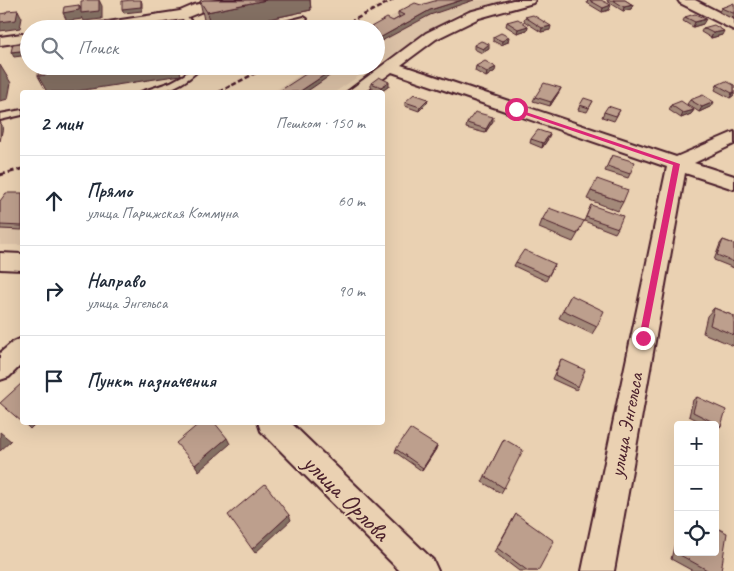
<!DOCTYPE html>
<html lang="ru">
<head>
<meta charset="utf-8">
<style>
  :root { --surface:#fff; --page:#f6f6f7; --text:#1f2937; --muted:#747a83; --line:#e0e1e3 }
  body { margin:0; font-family:Caveat,sans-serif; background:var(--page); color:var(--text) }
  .controls { position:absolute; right:15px; bottom:15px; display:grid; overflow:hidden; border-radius:5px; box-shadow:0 5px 20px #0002 }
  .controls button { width:45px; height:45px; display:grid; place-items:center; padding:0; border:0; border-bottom:1px solid var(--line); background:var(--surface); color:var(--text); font:25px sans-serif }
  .stop { position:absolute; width:15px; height:15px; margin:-11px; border:4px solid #db2777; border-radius:50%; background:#fff }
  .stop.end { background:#db2777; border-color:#fff; box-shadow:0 1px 5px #0008 }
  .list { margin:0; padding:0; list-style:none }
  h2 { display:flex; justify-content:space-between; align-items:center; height:65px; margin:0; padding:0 20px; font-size:21px }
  h2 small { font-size:16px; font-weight:400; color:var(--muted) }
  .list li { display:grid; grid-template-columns:32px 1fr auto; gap:15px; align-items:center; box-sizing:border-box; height:90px; padding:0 20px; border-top:1px solid var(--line) }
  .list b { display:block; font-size:19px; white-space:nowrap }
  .list p { margin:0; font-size:16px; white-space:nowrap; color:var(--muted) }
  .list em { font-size:16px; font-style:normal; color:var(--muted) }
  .icon { flex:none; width:28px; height:28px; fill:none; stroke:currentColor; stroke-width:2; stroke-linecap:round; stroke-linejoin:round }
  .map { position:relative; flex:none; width:734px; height:571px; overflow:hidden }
  .search { position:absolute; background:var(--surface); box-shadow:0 5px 20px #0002; left:20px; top:20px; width:365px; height:55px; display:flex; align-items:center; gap:12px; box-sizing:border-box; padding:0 18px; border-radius:28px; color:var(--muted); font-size:19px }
  .panel { position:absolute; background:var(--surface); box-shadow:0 5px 20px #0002; left:20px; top:90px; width:365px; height:335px; border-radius:5px }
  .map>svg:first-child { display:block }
  .built { fill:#dcc2a7 }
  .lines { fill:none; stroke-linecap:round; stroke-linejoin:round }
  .lane-casing { stroke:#4a1f2b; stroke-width:4 }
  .street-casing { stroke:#4a1f2b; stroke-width:4 }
  .lane { fill:#ead1b2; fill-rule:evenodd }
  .street { fill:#ead1b2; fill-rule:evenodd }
  .rail-far1 { stroke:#4a1f2b; stroke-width:2.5; stroke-dasharray:5 2.5; stroke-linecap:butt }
  .rail { stroke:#4a1f2b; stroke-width:3; stroke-dasharray:6 3; stroke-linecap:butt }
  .wall { fill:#a38979; stroke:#4a1f2b }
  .shaded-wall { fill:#846f63; stroke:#4a1f2b }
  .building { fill:#bd9f8d; stroke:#4a1f2b }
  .route { fill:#db2777 }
  .labels { text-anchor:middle; stroke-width:4; stroke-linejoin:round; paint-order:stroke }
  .street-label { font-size:21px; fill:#4a1f2b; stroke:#ead1b2 }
  .near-street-label { font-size:25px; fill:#4a1f2b; stroke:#ead1b2 }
</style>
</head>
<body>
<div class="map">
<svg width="734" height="571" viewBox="0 0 734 571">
  <rect width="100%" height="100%" fill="#ead1b2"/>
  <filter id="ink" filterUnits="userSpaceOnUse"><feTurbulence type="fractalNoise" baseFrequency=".02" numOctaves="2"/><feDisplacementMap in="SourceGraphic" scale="10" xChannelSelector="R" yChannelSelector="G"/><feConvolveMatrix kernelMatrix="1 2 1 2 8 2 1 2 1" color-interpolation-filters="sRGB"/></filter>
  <g filter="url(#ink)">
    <!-- built -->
    <g class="built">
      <polygon points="432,0 505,0 460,12 376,65 376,29 374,29 392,16"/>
      <polygon points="314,66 374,66 335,92 273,92"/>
      <polygon points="9,197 22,197 22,245 0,245 0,199"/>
    </g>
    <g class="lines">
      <!-- lane casing -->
      <g class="lane-casing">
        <g id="lane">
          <polygon points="181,14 185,14 197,29 190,29 180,15"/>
          <polygon points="304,17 307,19 306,20 270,29 257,29"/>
          <path d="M194,66H202C187,84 163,95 141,92L171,82L184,75Z"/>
          <polygon points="22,110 22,115 0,120 0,114"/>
        </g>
      </g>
      <!-- street casing -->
      <g class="street-casing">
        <g id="street">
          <polygon points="219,0 245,0 243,3 203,11 183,19 118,29 81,29 88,25 180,11 194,5"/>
          <polygon points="513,0 535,0 533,3 479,18 436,39 401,65 676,157 734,132 734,144 694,163 734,176 734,189 685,173 614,571 582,571 667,167 392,72 365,92 347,92 426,33 469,12"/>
          <polygon points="678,0 695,0 734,20 734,30 680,3"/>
          <polygon points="29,33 29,41 0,45 0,37"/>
          <polygon points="0,253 22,254 22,270 0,269"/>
          <polygon points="22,338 22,364 9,377 0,380 0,353 13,342"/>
          <polygon points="258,422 290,422 433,560 438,571 400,571 261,431"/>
        </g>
      </g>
      <!-- lane -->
      <use href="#lane" class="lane"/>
      <!-- street -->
      <use href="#street" class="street"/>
      <!-- rail-far1 -->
      <g class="rail-far1">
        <polyline points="336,29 393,0"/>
        <polyline points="219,92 269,66"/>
      </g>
      <!-- rail -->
      <polyline class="rail" points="0,175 22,169"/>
    </g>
    <!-- wall -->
    <g class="wall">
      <polygon points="204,0 310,0 311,10 223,29 210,29 204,20 200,1"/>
      <polygon points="588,0 601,0 609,10 602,12 587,3"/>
      <polygon points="607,0 625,0 633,5 631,9 623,11 607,1"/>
      <polygon points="734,4 734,17 731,18 719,12 721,8"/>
      <polygon points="421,5 430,15 376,29 369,29 369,28 393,21 400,17 398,16 398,12"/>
      <polygon points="525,17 550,30 541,32 524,21"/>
      <polygon points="685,17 703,24 693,27 683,21"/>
      <polygon points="507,22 528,26 527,30 517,33 506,26"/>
      <polygon points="703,28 722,35 711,38 701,32"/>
      <polygon points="493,37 508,42 501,45 493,41"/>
      <polygon points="474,45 489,49 482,53 474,49"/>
      <polygon points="212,66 231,66 221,71"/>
      <polygon points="476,66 495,71 486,77 475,71"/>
      <polygon points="371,83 389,86 381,92 371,87"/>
      <polygon points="717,85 734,85 734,95 730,98 715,90"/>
      <polygon points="561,88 559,92 550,106 533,101 535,97"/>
      <polygon points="428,99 427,103 419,111 405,106 405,102"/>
      <polygon points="690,100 712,106 699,112 687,104"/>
      <polygon points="593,101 587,112 578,110 580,105"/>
      <polygon points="671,105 694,110 691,114 681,118 669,110"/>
      <polygon points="620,110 614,121 602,117 604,112"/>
      <polygon points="493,121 485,133 466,128 467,123"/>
      <polygon points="531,139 548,139 542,148 530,143"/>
      <polygon points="612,155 630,174 628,178 605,171"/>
      <polygon points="591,191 623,202 618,211 587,199"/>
      <polygon points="22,193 22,230 0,229 0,201"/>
      <polygon points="591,205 618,228 615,233 584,221"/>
      <polygon points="542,220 580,230 573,242 539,228"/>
      <polygon points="723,240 734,244 734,268 714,260 720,244"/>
      <polygon points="516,262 555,264 546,281 514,266"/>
      <polygon points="571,295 597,326 592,334 559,318"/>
      <polygon points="714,308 734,316 734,346 703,333 707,316"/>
      <polygon points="561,359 578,387 576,390 552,379"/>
      <polygon points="697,397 721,426 717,430 715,429 715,425 707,425 689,416 693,400"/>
      <polygon points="504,439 504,488 501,493 482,482"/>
      <polygon points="396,449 436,449 422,471 395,452"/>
      <polygon points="516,514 538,571 519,571 494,552 513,519"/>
      <polygon points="678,531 678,552 715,552 721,571 693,571 671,559"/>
    </g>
    <!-- shaded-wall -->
    <g class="shaded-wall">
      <polygon points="99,0 102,6 102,19 84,21 82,17 82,19 67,21 63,13 79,5 83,13"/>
      <polygon points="141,0 142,3 142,11 124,13 122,9"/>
      <polygon points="266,0 310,0 311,10 223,29 211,29 207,12"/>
      <polygon points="462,0 474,0 430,15 376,44 376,40 430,10"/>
      <polygon points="611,5 609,10 602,12 603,8"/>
      <polygon points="633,5 631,9 623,11 624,7"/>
      <polygon points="18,10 22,18 20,28 0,31 0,22"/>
      <polygon points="706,19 703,24 693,27 695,22"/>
      <polygon points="528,26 527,30 517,33 518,29"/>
      <polygon points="551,26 550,30 541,32 542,28"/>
      <polygon points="724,31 722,35 711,38 713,33"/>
      <polygon points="509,37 508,42 501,45 502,41"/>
      <polygon points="489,44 489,49 482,53 483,49"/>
      <polygon points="29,50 29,55 14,57 11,52"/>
      <polygon points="0,65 11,83 8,99 0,101"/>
      <polygon points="101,66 179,66 181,75 71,92 47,92 38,76"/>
      <polygon points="222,66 231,66 221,71 220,67"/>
      <polygon points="338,66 344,66 306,92 299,92"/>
      <polygon points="496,67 495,71 486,77 487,72"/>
      <polygon points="389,82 389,86 381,92 381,87"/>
      <polygon points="561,88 559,92 550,106 551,102"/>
      <polygon points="734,92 734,95 730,98 732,93"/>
      <polygon points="428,99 427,103 419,111 420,107"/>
      <polygon points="714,102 712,106 699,112 702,107"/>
      <polygon points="694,110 691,114 681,118 683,113"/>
      <polygon points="493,117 493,121 485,133 486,129"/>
      <polygon points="0,122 3,127 0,141"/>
      <polygon points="550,134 548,139 542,148 543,143"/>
      <polygon points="23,422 37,422 30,429"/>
      <polygon points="0,432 11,441 0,451"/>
      <polygon points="227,438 230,444 199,471 195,465"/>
      <polygon points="437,446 436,449 422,471 423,468"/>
      <polygon points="289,515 291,520 255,553 252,549"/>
    </g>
    <!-- building -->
    <g class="building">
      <polygon points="88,0 99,0 99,11 81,13 81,1"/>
      <polygon points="133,0 141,0 141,7 122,9 122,1"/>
      <polygon points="204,0 266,0 207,12 200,1"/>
      <polygon points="438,0 462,0 430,10 376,40 376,29 371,29 369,28 387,18 393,21 404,15 398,12 415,3 421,5"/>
      <polygon points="589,0 601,0 611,5 603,8"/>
      <polygon points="613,0 625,0 633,5 624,7"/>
      <polygon points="734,3 734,13 733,13 721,8"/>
      <polygon points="79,5 79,10 63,13 64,7"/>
      <polygon points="18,10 16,20 0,22 0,14 6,13 7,11"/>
      <polygon points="695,14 706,19 695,22 685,17"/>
      <polygon points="533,15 551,26 542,28 525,17"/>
      <polygon points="518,19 528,26 518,29 507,22"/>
      <polygon points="158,24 159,29 140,29 140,26"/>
      <polygon points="283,24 293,28 274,29"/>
      <polygon points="714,25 724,31 713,33 703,28"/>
      <polygon points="501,33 509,37 502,41 493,37"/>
      <polygon points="481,41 489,44 483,49 474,45"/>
      <polygon points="29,42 29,50 11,52 13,44"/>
      <polygon points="485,61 496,67 487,72 476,66"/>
      <polygon points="39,66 101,66 38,76"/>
      <polygon points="318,66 338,66 299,92 278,92"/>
      <polygon points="379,77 389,82 381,87 371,83"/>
      <polygon points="726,81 734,85 734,92 732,93 717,85"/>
      <polygon points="544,83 561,88 551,102 535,97"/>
      <polygon points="414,94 428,99 420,107 405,102"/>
      <polygon points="703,95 714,102 702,107 690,100"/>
      <polygon points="584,98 593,101 589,108 580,105"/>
      <polygon points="681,101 694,110 683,113 671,105"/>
      <polygon points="608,106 620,110 616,116 604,112"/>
      <polygon points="475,112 493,117 486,129 467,123"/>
      <polygon points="538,130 550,134 543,143 531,139"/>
      <polygon points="612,155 635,162 630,174 607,166"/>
      <polygon points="597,179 628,190 623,202 591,191"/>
      <polygon points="6,193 22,193 22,226 0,225 0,201"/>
      <polygon points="591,205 623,216 618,228 586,217"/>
      <polygon points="549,208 584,221 577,234 542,220"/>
      <polygon points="723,240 734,244 734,262 717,255"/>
      <polygon points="524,250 555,264 548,276 516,262"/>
      <polygon points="571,295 604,311 597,326 563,310"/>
      <polygon points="714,308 734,316 734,335 710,325"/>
      <polygon points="561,359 585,370 578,387 555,375"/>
      <polygon points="22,383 22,422 0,403"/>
      <polygon points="697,397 726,410 721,426 693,412"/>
      <polygon points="201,422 214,422 227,438 195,465 176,443"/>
      <polygon points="410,429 437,446 423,468 396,449"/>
      <polygon points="504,439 523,450 504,488 485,476"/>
      <polygon points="265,484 289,515 252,549 228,515"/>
      <polygon points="516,514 554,541 538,571 528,571 497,548"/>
      <polygon points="715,527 727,533 721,571 709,571 680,555 681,552 715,552"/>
    </g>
  </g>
  <!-- route -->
  <polygon class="route" points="514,108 680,164 646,341 640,341 639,338 673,165 514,111"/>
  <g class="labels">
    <!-- street labels -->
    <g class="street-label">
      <text transform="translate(626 425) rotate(-79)" y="7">улица Энгельса</text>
    </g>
    <!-- near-street labels -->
    <g class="near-street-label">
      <text transform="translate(347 497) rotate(45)" y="9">улица Орлова</text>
    </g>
  </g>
</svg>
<div class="controls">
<button>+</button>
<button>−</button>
<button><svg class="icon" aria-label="locate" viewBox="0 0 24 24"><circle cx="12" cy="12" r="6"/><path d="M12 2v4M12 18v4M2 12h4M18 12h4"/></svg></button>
</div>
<div class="stop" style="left:516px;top:109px"></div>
<div class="stop end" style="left:643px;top:338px"></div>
<div class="search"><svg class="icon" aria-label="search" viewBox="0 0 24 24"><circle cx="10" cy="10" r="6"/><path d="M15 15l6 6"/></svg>Поиск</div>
<section class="panel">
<h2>2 мин<small>Пешком · 150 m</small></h2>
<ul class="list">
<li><svg class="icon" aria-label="ahead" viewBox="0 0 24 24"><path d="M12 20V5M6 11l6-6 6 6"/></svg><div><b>Прямо</b><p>улица Парижская Коммуна</p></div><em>60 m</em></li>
<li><svg class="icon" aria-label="right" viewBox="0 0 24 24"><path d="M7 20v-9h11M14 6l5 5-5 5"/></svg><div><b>Направо</b><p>улица Энгельса</p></div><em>90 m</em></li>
<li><svg class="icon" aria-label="arrive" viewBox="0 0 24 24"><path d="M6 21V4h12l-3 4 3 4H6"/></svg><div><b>Пункт назначения</b></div></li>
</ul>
</section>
</div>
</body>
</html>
